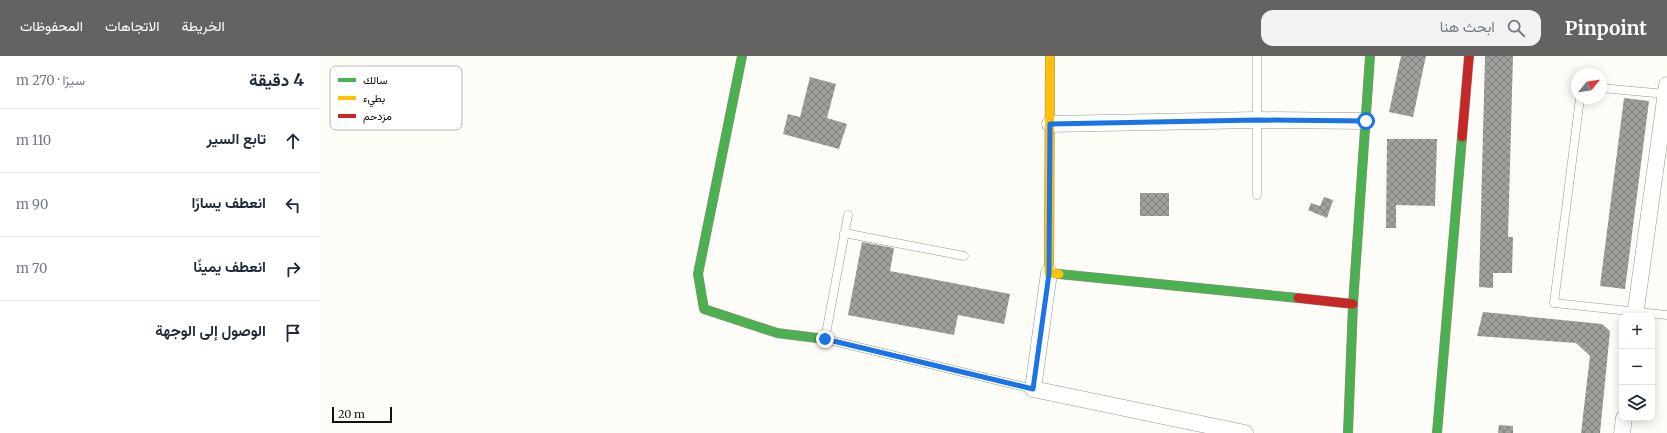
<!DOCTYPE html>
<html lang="ar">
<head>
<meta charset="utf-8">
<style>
  :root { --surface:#fff; --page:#f2f2f3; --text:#1f2937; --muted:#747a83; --line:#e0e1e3; --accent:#646362 }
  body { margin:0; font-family:Merriweather,Vazirmatn,serif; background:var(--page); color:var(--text); direction:rtl }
  .controls { position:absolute; right:12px; bottom:12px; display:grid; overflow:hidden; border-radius:8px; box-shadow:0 2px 10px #0003 }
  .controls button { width:36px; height:36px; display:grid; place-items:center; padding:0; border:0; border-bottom:1px solid var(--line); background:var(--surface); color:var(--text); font:20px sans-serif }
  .compass { position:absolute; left:1251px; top:12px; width:36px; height:36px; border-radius:50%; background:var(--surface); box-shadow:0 2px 10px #0003; rotate:60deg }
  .scale { position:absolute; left:12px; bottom:10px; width:60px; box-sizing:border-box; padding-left:4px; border:2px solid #111; border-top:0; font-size:11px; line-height:14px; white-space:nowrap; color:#111; -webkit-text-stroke:3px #fff; paint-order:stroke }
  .stop { position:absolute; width:12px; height:12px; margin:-9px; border:3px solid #1a73e8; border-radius:50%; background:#fff }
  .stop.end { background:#1a73e8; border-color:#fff; box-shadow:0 1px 4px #0008 }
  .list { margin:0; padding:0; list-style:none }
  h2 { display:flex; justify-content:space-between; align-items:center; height:52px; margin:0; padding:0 16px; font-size:17px }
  h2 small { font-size:13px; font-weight:400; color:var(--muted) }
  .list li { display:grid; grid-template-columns:26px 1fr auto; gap:12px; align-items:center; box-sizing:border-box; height:64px; padding:0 16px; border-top:1px solid var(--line) }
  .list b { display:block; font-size:15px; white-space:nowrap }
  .list em { font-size:13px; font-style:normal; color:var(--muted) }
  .icon { flex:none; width:22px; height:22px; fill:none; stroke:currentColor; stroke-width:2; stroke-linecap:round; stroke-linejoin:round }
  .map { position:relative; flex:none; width:1347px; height:377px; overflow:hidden; direction:ltr }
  header { display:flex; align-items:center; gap:24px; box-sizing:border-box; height:56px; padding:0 20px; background:var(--accent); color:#fff }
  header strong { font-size:19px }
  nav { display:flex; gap:22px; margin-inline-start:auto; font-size:14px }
  .search { width:280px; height:36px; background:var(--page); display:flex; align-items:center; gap:10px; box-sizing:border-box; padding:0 14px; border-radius:12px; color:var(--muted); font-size:15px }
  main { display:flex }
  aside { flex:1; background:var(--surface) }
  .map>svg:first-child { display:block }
  .building { fill:url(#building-cross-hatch) }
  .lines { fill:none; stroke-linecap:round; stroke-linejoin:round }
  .lane-casing { stroke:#979795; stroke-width:9 }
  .street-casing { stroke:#979795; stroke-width:17 }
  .fast-casing { stroke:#8e8d8b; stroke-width:10 }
  .slow-casing { stroke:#8e8d8b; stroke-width:10 }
  .jam-casing { stroke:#8e8d8b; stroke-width:10 }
  .lane { stroke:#fffffe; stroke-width:8 }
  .street { stroke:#fffffe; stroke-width:16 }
  .fast { stroke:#4caf50; stroke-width:9 }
  .slow { stroke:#ffc107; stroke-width:9 }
  .jam { stroke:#c62828; stroke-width:9 }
  .route { stroke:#1a73e8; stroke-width:5 }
  .key { fill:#fff; stroke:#b8b8b8; stroke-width:1 }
  .key-label { font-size:11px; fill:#111 }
</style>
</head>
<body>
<header>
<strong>Pinpoint</strong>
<div class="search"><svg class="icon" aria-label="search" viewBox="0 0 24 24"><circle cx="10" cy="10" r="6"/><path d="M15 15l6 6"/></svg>ابحث هنا</div>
<nav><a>الخريطة</a><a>الاتجاهات</a><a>المحفوظات</a></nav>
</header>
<main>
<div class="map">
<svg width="1347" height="377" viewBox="0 0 1347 377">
  <defs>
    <pattern id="building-cross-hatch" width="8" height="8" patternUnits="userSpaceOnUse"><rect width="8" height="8" fill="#a19f9c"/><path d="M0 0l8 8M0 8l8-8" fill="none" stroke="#82807e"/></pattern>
  </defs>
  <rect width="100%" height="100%" fill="#fdfcf7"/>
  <!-- building -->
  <g class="building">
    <polygon points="1081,0 1106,0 1093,61 1069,56"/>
    <polygon points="1165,0 1193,0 1188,181 1193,181 1192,217 1173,217 1173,232 1159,231"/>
    <polygon points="490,21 516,28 507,62 527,68 519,93 463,78 468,58 480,61"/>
    <polygon points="1304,42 1329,45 1305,233 1280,230"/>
    <polygon points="1067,83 1117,83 1115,150 1076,149 1076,172 1066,172"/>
    <rect x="820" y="137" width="29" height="23"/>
    <polygon points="1004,141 1013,144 1007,162 988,154 991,147 1000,150"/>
    <polygon points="542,186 574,192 570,215 690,238 684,268 638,259 634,279 528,259"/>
    <polygon points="1163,256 1282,268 1290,275 1280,377 1261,377 1270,300 1256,287 1157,280"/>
    <polygon points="1179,369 1193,370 1193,377 1178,377"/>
  </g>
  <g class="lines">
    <!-- lane casing -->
    <g class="lane-casing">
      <g id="lane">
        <polyline points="1281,32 1346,38"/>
        <polyline points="1260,42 1234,247 1347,259"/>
        <polyline points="937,139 937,0"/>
        <polyline points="528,159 505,283 713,333"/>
        <polyline points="524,177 644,200"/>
      </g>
    </g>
    <!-- street casing -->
    <g class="street-casing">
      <g id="street">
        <polyline points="730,68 937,64 1046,65"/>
        <polyline points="729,217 713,333 925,377"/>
        <polyline points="1315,260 1347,29"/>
        <polyline points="1302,377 1304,362"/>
      </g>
    </g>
    <!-- fast casing -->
    <g class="fast-casing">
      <g id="fast">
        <polyline points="422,0 378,218 384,253 457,277 505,283"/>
        <polyline points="739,218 978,242"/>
        <polyline points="1028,377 1033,248 1050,0"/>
        <polyline points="1117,377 1142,81"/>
      </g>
    </g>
    <!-- slow casing -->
    <g class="slow-casing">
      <polyline id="slow" points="730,0 729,217 739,218"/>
    </g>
    <!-- jam casing -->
    <g class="jam-casing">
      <g id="jam">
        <polyline points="1142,81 1149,0"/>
        <polyline points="978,242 1033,248"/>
      </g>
    </g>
    <!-- lane -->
    <use href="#lane" class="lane"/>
    <!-- street -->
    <use href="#street" class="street"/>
    <!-- fast -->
    <use href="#fast" class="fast"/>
    <!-- slow -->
    <use href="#slow" class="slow"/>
    <!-- jam -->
    <use href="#jam" class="jam"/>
  </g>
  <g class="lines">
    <!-- route -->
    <polyline class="route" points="505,283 713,333 729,218 730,68 937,64 1046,65"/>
  </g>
  <!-- legend -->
  <rect x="10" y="10" width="132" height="64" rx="6" class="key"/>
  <rect x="18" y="22" width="18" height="4" fill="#4caf50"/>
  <rect x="18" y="40" width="18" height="4" fill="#ffc107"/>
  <rect x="18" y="58" width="18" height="4" fill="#c62828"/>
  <g class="key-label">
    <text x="43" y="28">سالك</text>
    <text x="43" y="46">بطيء</text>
    <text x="43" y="64">مزدحم</text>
  </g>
</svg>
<div class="controls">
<button>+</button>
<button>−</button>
<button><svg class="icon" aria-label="layers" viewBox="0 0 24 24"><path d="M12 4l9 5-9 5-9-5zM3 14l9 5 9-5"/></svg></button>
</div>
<svg class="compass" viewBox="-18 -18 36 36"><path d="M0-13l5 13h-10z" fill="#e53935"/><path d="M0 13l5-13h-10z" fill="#747a83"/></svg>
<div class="scale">20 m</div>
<div class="stop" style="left:1046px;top:65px"></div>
<div class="stop end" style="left:505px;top:283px"></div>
</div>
<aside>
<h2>4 دقيقة<small>سيرًا · 270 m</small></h2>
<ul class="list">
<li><svg class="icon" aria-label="ahead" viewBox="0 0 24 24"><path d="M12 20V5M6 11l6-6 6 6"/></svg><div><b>تابع السير</b></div><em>110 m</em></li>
<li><svg class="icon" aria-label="left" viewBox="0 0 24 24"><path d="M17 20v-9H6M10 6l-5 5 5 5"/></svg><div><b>انعطف يسارًا</b></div><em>90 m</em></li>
<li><svg class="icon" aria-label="right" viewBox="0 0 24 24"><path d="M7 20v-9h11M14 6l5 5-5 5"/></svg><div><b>انعطف يمينًا</b></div><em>70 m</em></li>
<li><svg class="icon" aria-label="arrive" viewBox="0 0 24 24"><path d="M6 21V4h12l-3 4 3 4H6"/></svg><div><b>الوصول إلى الوجهة</b></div></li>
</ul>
</aside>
</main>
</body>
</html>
